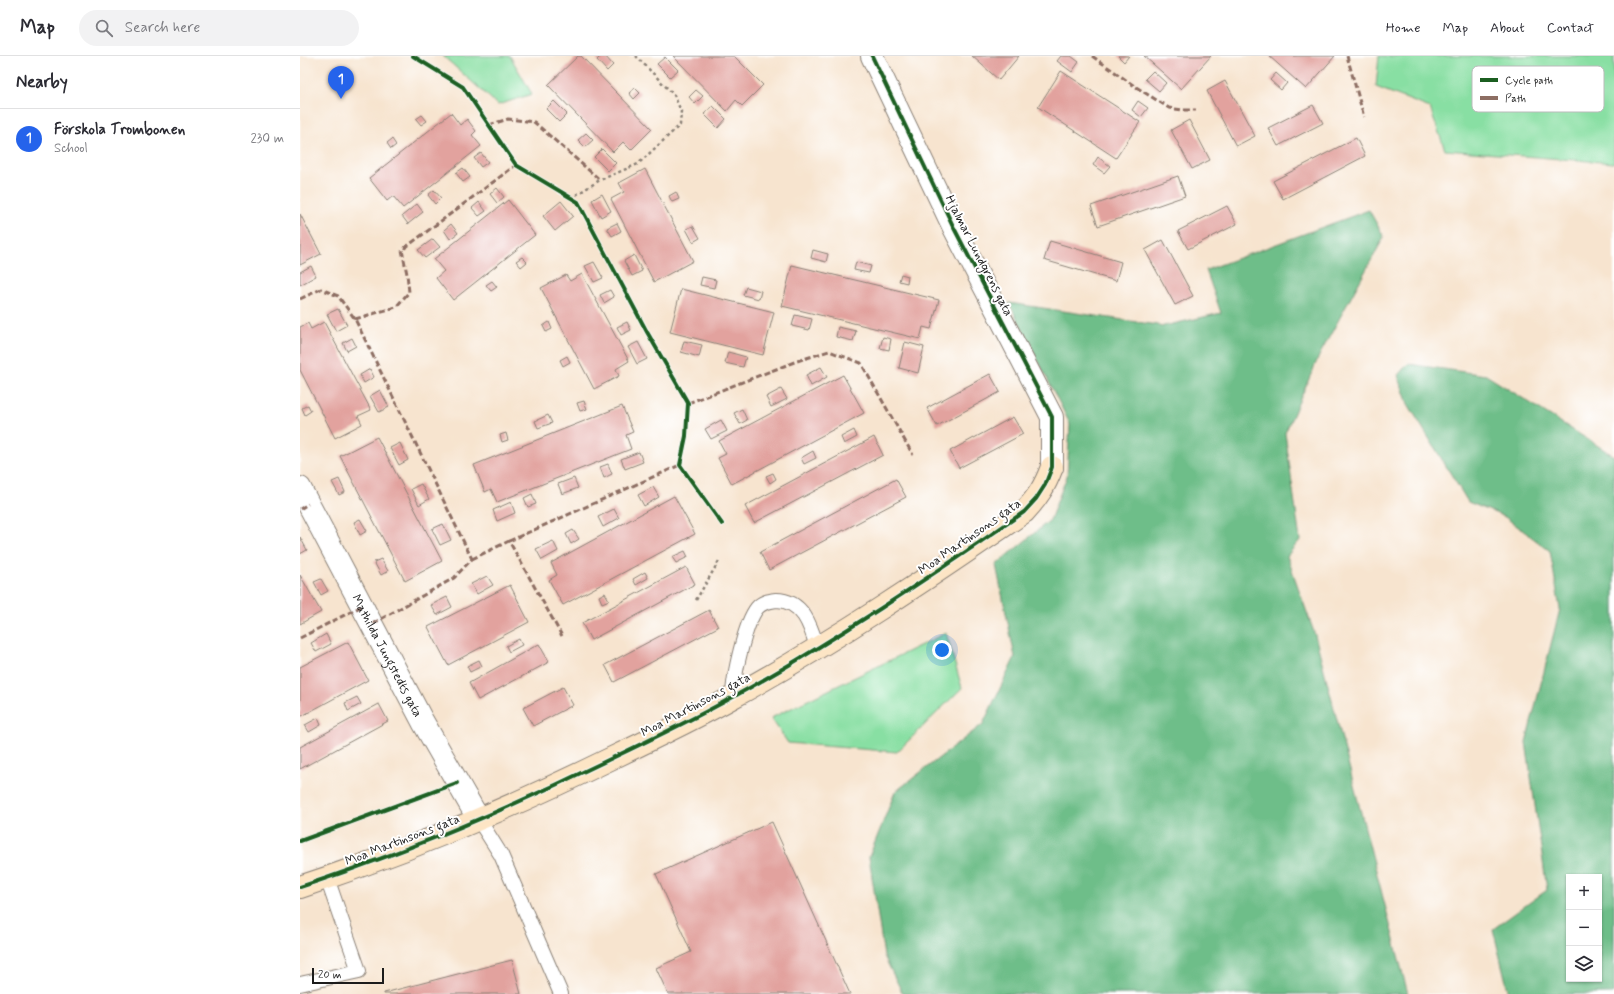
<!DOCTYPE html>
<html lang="en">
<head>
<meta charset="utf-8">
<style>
  :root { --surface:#fff; --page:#f2f2f3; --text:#2b2b33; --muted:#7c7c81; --line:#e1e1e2; --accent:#2563eb }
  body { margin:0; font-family:Mynerve,sans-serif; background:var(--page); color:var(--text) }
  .controls { position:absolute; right:12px; bottom:12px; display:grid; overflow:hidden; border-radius:0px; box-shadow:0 1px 3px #0004 }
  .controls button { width:36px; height:36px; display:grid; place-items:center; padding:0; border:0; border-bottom:1px solid var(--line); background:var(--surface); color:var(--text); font:20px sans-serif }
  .scale { position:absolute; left:12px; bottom:10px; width:72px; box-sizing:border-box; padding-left:4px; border:2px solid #1c1c1c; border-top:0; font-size:11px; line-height:14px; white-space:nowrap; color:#1c1c1c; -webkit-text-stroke:3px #fff; paint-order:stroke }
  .you { position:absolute; left:642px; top:594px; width:14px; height:14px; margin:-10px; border:3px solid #fff; border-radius:50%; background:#1a73e8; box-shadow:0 0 0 6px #1a73e833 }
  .badge { display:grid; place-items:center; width:26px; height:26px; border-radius:50%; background:var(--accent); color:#fff; font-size:13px; font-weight:700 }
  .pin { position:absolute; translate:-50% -33px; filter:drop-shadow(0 1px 2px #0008) }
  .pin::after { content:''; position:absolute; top:21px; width:14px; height:12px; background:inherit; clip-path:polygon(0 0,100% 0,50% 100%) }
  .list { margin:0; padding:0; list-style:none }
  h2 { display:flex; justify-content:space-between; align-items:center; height:52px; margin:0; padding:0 16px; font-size:17px }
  h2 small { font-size:13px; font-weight:400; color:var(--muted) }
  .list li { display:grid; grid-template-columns:26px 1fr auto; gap:12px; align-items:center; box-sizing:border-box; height:60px; padding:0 16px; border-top:1px solid var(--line) }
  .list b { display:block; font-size:15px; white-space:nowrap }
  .list p { margin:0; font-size:13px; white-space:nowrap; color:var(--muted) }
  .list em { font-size:13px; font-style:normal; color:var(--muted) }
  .icon { flex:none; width:22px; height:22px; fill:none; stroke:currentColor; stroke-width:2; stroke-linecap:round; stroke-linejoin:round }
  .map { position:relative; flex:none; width:1314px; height:938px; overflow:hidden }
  header { display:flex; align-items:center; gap:24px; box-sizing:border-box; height:56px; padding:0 20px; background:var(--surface); border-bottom:1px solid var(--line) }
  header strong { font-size:19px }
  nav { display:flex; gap:22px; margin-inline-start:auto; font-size:14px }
  .search { width:280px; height:36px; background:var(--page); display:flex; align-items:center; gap:10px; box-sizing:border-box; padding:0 14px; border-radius:22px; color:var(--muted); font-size:15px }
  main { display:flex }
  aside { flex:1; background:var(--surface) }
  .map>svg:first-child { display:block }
  .green { fill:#88dfa3; stroke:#527e60 }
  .forest { fill:#6ebe89; stroke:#456d52; fill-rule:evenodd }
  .building { fill:#e2a29e }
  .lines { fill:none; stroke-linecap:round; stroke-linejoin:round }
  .lane-casing { stroke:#8a8076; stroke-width:16 }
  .street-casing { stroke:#8a8076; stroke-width:24 }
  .secondary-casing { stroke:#8a8076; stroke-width:24 }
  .path { stroke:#8a8076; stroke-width:2.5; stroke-dasharray:3 3; stroke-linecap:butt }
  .lane { stroke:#fff; stroke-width:14 }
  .street { stroke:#fff; stroke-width:22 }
  .secondary { stroke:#fde5c5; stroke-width:22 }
  .quiet { stroke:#8d6e63; stroke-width:3; stroke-dasharray:6 3; stroke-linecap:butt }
  .cycleway-casing { stroke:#fff; stroke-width:6 }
  .cycleway { stroke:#1b5e20; stroke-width:4 }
  .labels { text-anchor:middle; stroke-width:4; stroke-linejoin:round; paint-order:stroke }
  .street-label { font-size:13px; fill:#1c1c1c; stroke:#fff }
  .key { fill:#fff; stroke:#bbb; stroke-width:1 }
  .key-label { font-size:11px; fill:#1c1c1c }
</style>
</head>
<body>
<header>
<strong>Map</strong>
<div class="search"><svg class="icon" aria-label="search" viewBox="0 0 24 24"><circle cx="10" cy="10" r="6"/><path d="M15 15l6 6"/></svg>Search here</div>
<nav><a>Home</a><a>Map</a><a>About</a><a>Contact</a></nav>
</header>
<main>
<aside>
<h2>Nearby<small></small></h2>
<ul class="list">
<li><span class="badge">1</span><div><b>Förskola Trombonen</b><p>School</p></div><em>230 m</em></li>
</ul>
</aside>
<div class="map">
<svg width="1314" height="938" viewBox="0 0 1314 938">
  <rect width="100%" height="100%" fill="#fff"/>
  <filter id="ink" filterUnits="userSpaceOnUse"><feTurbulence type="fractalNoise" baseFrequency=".025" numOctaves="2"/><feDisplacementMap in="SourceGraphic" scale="8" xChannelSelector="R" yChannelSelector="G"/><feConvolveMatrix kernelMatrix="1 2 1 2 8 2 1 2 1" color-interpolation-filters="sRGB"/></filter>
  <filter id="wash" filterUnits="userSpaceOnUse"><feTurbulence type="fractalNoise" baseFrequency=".012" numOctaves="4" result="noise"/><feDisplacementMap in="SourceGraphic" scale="16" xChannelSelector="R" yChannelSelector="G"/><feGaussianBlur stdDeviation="0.9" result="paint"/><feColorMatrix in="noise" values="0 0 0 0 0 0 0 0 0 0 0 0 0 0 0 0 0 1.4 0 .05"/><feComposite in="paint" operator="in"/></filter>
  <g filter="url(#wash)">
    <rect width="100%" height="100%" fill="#f7e4cf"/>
    <!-- green -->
    <g class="green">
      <polygon points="143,0 210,0 232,38 198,49"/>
      <polygon points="1079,0 1314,0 1314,107 1145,94 1130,52 1076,31"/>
      <polygon points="646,577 662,632 597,696 488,687 471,662"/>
    </g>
    <!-- forest -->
    <g class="forest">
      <polygon points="1069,154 1084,181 1020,298 985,377 1000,484 987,500 1015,579 1108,938 603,938 584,900 569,801 595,736 683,668 715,601 696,509 750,464 767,420 770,368 709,247 864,270 921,257 906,214"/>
      <path d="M1108,308L1186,319L1314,400V936L1312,938H1209L1193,873L1247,834L1226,686L1260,553L1250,495L1205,461L1168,446L1108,348L1098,319ZM1269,821H1299V923H1269Z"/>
    </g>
    <g id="blocks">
      <!-- building -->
      <g class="building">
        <polygon points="278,0 281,0 352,73 331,94 323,86 313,96 248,29"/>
        <polygon points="301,0 305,0 313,9 307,15 297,4"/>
        <polygon points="373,0 434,0 463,29 442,50 436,44 427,55"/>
        <polygon points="672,0 719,0 699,24"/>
        <polygon points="761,0 771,0 779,6 772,16 757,5"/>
        <polygon points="818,0 829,0 824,6"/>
        <polygon points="844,0 911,0 881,33"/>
        <polygon points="969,0 1035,0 1006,33"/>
        <polygon points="365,1 378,14 370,21 357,8"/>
        <polygon points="761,15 840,66 816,102 738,51"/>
        <polygon points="853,15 866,27 859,35 845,23"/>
        <polygon points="976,17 987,27 981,34 970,24"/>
        <polygon points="925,25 955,80 936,90 907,35"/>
        <polygon points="335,32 340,37 334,43 329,37"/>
        <polygon points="396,34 403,40 395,48 389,41"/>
        <polygon points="254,45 267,58 259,66 246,53"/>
        <polygon points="838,45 848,52 841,61 832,54"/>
        <polygon points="1013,49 1023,67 978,90 968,72"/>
        <polygon points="413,50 426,63 418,72 404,58"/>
        <polygon points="151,57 160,69 167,63 176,75 172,79 181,90 103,152 93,140 87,145 69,122"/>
        <polygon points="122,59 127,65 121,69 116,63"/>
        <polygon points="889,64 910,104 892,113 871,74"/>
        <polygon points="286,77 293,84 285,91 278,84"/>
        <polygon points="1056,82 1065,100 983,143 973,125"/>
        <polygon points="92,83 96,89 91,93 87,87"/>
        <polygon points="302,93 316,107 308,115 294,101"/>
        <polygon points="181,97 188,106 181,111 174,102"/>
        <polygon points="798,101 810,110 804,117 793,109"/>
        <polygon points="163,112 170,121 163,126 156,117"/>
        <polygon points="345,113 393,205 354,226 311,143 324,136 319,127"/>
        <polygon points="878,120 885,140 798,170 791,150"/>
        <polygon points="197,132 204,141 197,147 190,138"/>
        <polygon points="134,134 141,142 135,148 128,139"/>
        <polygon points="376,136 379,143 372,146 369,140"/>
        <polygon points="302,138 311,155 301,161 292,144"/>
        <polygon points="208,144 235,179 153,244 136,222 144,215 134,203"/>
        <polygon points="261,145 273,160 255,175 243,160"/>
        <polygon points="179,146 186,155 179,160 172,152"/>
        <polygon points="117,148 123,156 108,168 102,160"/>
        <polygon points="927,150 937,168 888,193 878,175"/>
        <polygon points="0,158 21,198 0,209"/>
        <polygon points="317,167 321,175 312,180 307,172"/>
        <polygon points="151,168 158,177 150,183 144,174"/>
        <polygon points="393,170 400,182 393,186 386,173"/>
        <polygon points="133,183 140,191 125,202 118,194"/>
        <polygon points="863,184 893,240 875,249 845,194"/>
        <polygon points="750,185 821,206 816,225 744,204"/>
        <polygon points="513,194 528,198 526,206 511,202"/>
        <polygon points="334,199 342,215 332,220 324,205"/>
        <polygon points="222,201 227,206 221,211 216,205"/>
        <polygon points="294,206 303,222 294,226 285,210"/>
        <polygon points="556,206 571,210 569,217 554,214"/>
        <polygon points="492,209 639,244 631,273 623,271 620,283 482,250"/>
        <polygon points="11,210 16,220 0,229 0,216"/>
        <polygon points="282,218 329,305 316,313 319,320 294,333 241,232 266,219 270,225"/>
        <polygon points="601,218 608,220 607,227 599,225"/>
        <polygon points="402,221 416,224 414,232 400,229"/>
        <polygon points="192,225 197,231 191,235 186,229"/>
        <polygon points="446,231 461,235 459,243 443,239"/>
        <polygon points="381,233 474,256 463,299 370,276"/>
        <polygon points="310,234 314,241 304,247 300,239"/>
        <polygon points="38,253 47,269 36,275 27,258"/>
        <polygon points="495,259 512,263 509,274 492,270"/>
        <polygon points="24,266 71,354 58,360 62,368 35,382 0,314 0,271 8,267 11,273"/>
        <polygon points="249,266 252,273 246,276 243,270"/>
        <polygon points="327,266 331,274 321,279 317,271"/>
        <polygon points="538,271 556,275 553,285 536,281"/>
        <polygon points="583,281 591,283 589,294 580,292"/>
        <polygon points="52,282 56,290 47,295 43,287"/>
        <polygon points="384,285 402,289 399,301 381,296"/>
        <polygon points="338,286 347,303 337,308 328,291"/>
        <polygon points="605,286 624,291 618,317 599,312"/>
        <polygon points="428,296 446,301 443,311 425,307"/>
        <polygon points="267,300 270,306 263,310 260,304"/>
        <polygon points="521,311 527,321 511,330 506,319"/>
        <polygon points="70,313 74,321 64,327 60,319"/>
        <polygon points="690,318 700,336 637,370 627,352"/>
        <polygon points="543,319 564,357 432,428 418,402 426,398 419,385"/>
        <polygon points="481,333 487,343 471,351 466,341"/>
        <polygon points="80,334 89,351 79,356 70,340"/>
        <polygon points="284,345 287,353 280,355 277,347"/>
        <polygon points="8,349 11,355 5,359 2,352"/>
        <polygon points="322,350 333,376 326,379 331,393 197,446 191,433 185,436 174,409"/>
        <polygon points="442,353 447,364 440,368 434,357"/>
        <polygon points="248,359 252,367 238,372 235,365"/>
        <polygon points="713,361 723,378 659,412 650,395"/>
        <polygon points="421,364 427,375 411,383 405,373"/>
        <polygon points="554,374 557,381 544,388 541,381"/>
        <polygon points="206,377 208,384 202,386 200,379"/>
        <polygon points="77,381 142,505 105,525 40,400"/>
        <polygon points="574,381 583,399 454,467 445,450"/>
        <polygon points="100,387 108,404 99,409 90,392"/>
        <polygon points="513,395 516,402 504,408 501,402"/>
        <polygon points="339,396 343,406 325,413 321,403"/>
        <polygon points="308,408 312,418 304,422 300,411"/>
        <polygon points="473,417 476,423 470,427 466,420"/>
        <polygon points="274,422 278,432 262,438 258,428"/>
        <polygon points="39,423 45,436 39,439 32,426"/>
        <polygon points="596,423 606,441 469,514 460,496"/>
        <polygon points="121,428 129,443 119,449 111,433"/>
        <polygon points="353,431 359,441 344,450 338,439"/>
        <polygon points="232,438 236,448 228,451 224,442"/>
        <polygon points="374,440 395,478 263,549 249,524 257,519 251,507"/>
        <polygon points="211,446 215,457 197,465 193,454"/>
        <polygon points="314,453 319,462 303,471 298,461"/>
        <polygon points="60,463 67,475 60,479 54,466"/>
        <polygon points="143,468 151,484 140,489 132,473"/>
        <polygon points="273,474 279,483 271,488 266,478"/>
        <polygon points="0,481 7,494 0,498"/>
        <polygon points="253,485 258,495 242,504 236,493"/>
        <polygon points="385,495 388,501 376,507 372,501"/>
        <polygon points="81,503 88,515 81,519 74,506"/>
        <polygon points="386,511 395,528 291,584 282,567"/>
        <polygon points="345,516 348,522 336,529 333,523"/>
        <polygon points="0,519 21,556 0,568"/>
        <polygon points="187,520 193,529 177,538 171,528"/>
        <polygon points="21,523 28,535 21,539 14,526"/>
        <polygon points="210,529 229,566 148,609 128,571"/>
        <polygon points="305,537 309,544 302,547 299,540"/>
        <polygon points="147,541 152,551 137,559 131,549"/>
        <polygon points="409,554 418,571 314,626 305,609"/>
        <polygon points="26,578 31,588 16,596 11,587"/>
        <polygon points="219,583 222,589 209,596 206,590"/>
        <polygon points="48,586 68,624 0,661 0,611"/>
        <polygon points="239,588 249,606 178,644 169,627"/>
        <polygon points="179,604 182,610 170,616 167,610"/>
        <polygon points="263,631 273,649 233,670 223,652"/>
        <polygon points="57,641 61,648 48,655 45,647"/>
        <polygon points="79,648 88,665 0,713 0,691"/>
        <polygon points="18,662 21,669 9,676 5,669"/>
        <polygon points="472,766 550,938 368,938 356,912 391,896 356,818"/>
        <polygon points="212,904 221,938 84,938 84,937"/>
      </g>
    </g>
  </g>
  <g filter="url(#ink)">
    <use href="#blocks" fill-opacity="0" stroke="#8a8076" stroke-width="1"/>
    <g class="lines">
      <!-- lane casing -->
      <g class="lane-casing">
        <g id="lane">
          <path d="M433,641C433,621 445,567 457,552C462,546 469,545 476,544C503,544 511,571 517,591"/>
          <polyline points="179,764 201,799 261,938"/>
          <polyline points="0,928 59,915 27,822"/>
        </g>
      </g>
      <!-- street casing -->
      <g class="street-casing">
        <g id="street">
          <polyline points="572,0 654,172 752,361 752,411"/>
          <path id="s1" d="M0,432L123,666L179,764"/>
        </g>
      </g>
      <!-- secondary casing -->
      <g class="secondary-casing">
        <path id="secondary" d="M0,831C106,796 208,753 308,704C350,684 392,664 433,641C533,586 630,521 724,456C738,441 745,430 752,411"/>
      </g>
      <!-- path -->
      <g class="path">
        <polyline points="271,142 300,124 338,108 380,69 381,55 374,39 336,0"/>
        <polyline points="396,544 419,505"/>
      </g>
      <!-- lane -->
      <use href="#lane" class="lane"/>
      <!-- street -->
      <use href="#street" class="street"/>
      <!-- secondary -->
      <use href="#secondary" class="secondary"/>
      <!-- quiet -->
      <g class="quiet">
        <polyline points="792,0 836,31 869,52 882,54 896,54"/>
        <polyline points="1047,0 1064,61"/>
        <polyline points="189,69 208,63 234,66 300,124"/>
        <polyline points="0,243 21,233 38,240 55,263 172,503 154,522 72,568"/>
        <polyline points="55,263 96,251 109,236 107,218 102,194 216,109"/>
        <polyline points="388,347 497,305 529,295 561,307 613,399"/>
        <polyline points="0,453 8,448"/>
        <polyline points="209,485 380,409"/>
        <polyline points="172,503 209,485 262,580"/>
        <polyline points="0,582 62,550"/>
      </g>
      <!-- cycleway casing -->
      <g class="cycleway-casing">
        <g id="cycleway">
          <polyline points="113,0 163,31 216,109 278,146 347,276 388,347 386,380 380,409 422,468"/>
          <polyline points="0,785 157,727"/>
          <path d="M0,831C106,796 208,753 308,704C350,684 392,664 433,641C533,586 630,521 724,456L736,443L745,429L752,411V361L654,172L572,0"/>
        </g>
      </g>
      <!-- cycleway -->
      <use href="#cycleway" class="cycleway"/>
    </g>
  </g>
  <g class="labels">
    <!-- street labels -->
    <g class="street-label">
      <text transform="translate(680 199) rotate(63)" y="5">Hjalmar Lundgrens gata</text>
      <text transform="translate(669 480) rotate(-35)" y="5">Moa Martinsons gata</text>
      <text dy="5" stroke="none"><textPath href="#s1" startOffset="189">Mathilda Jungstedts gata</textPath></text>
      <text transform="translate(395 648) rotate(-28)" y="5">Moa Martinsons gata</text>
      <text transform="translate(102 783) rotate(-21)" y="5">Moa Martinsons gata</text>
    </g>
  </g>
  <!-- legend -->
  <rect x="1172" y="10" width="132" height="46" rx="6" class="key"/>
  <rect x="1180" y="22" width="18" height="4" fill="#1b5e20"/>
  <rect x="1180" y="40" width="18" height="4" fill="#8d6e63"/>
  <g class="key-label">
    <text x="1205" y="28">Cycle path</text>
    <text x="1205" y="46">Path</text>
  </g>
</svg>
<div class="controls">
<button>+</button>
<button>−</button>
<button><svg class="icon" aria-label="layers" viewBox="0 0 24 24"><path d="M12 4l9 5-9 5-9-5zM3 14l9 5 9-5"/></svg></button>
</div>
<div class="scale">20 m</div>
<div class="you"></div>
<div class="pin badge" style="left:41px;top:43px">1</div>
</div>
</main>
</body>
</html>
